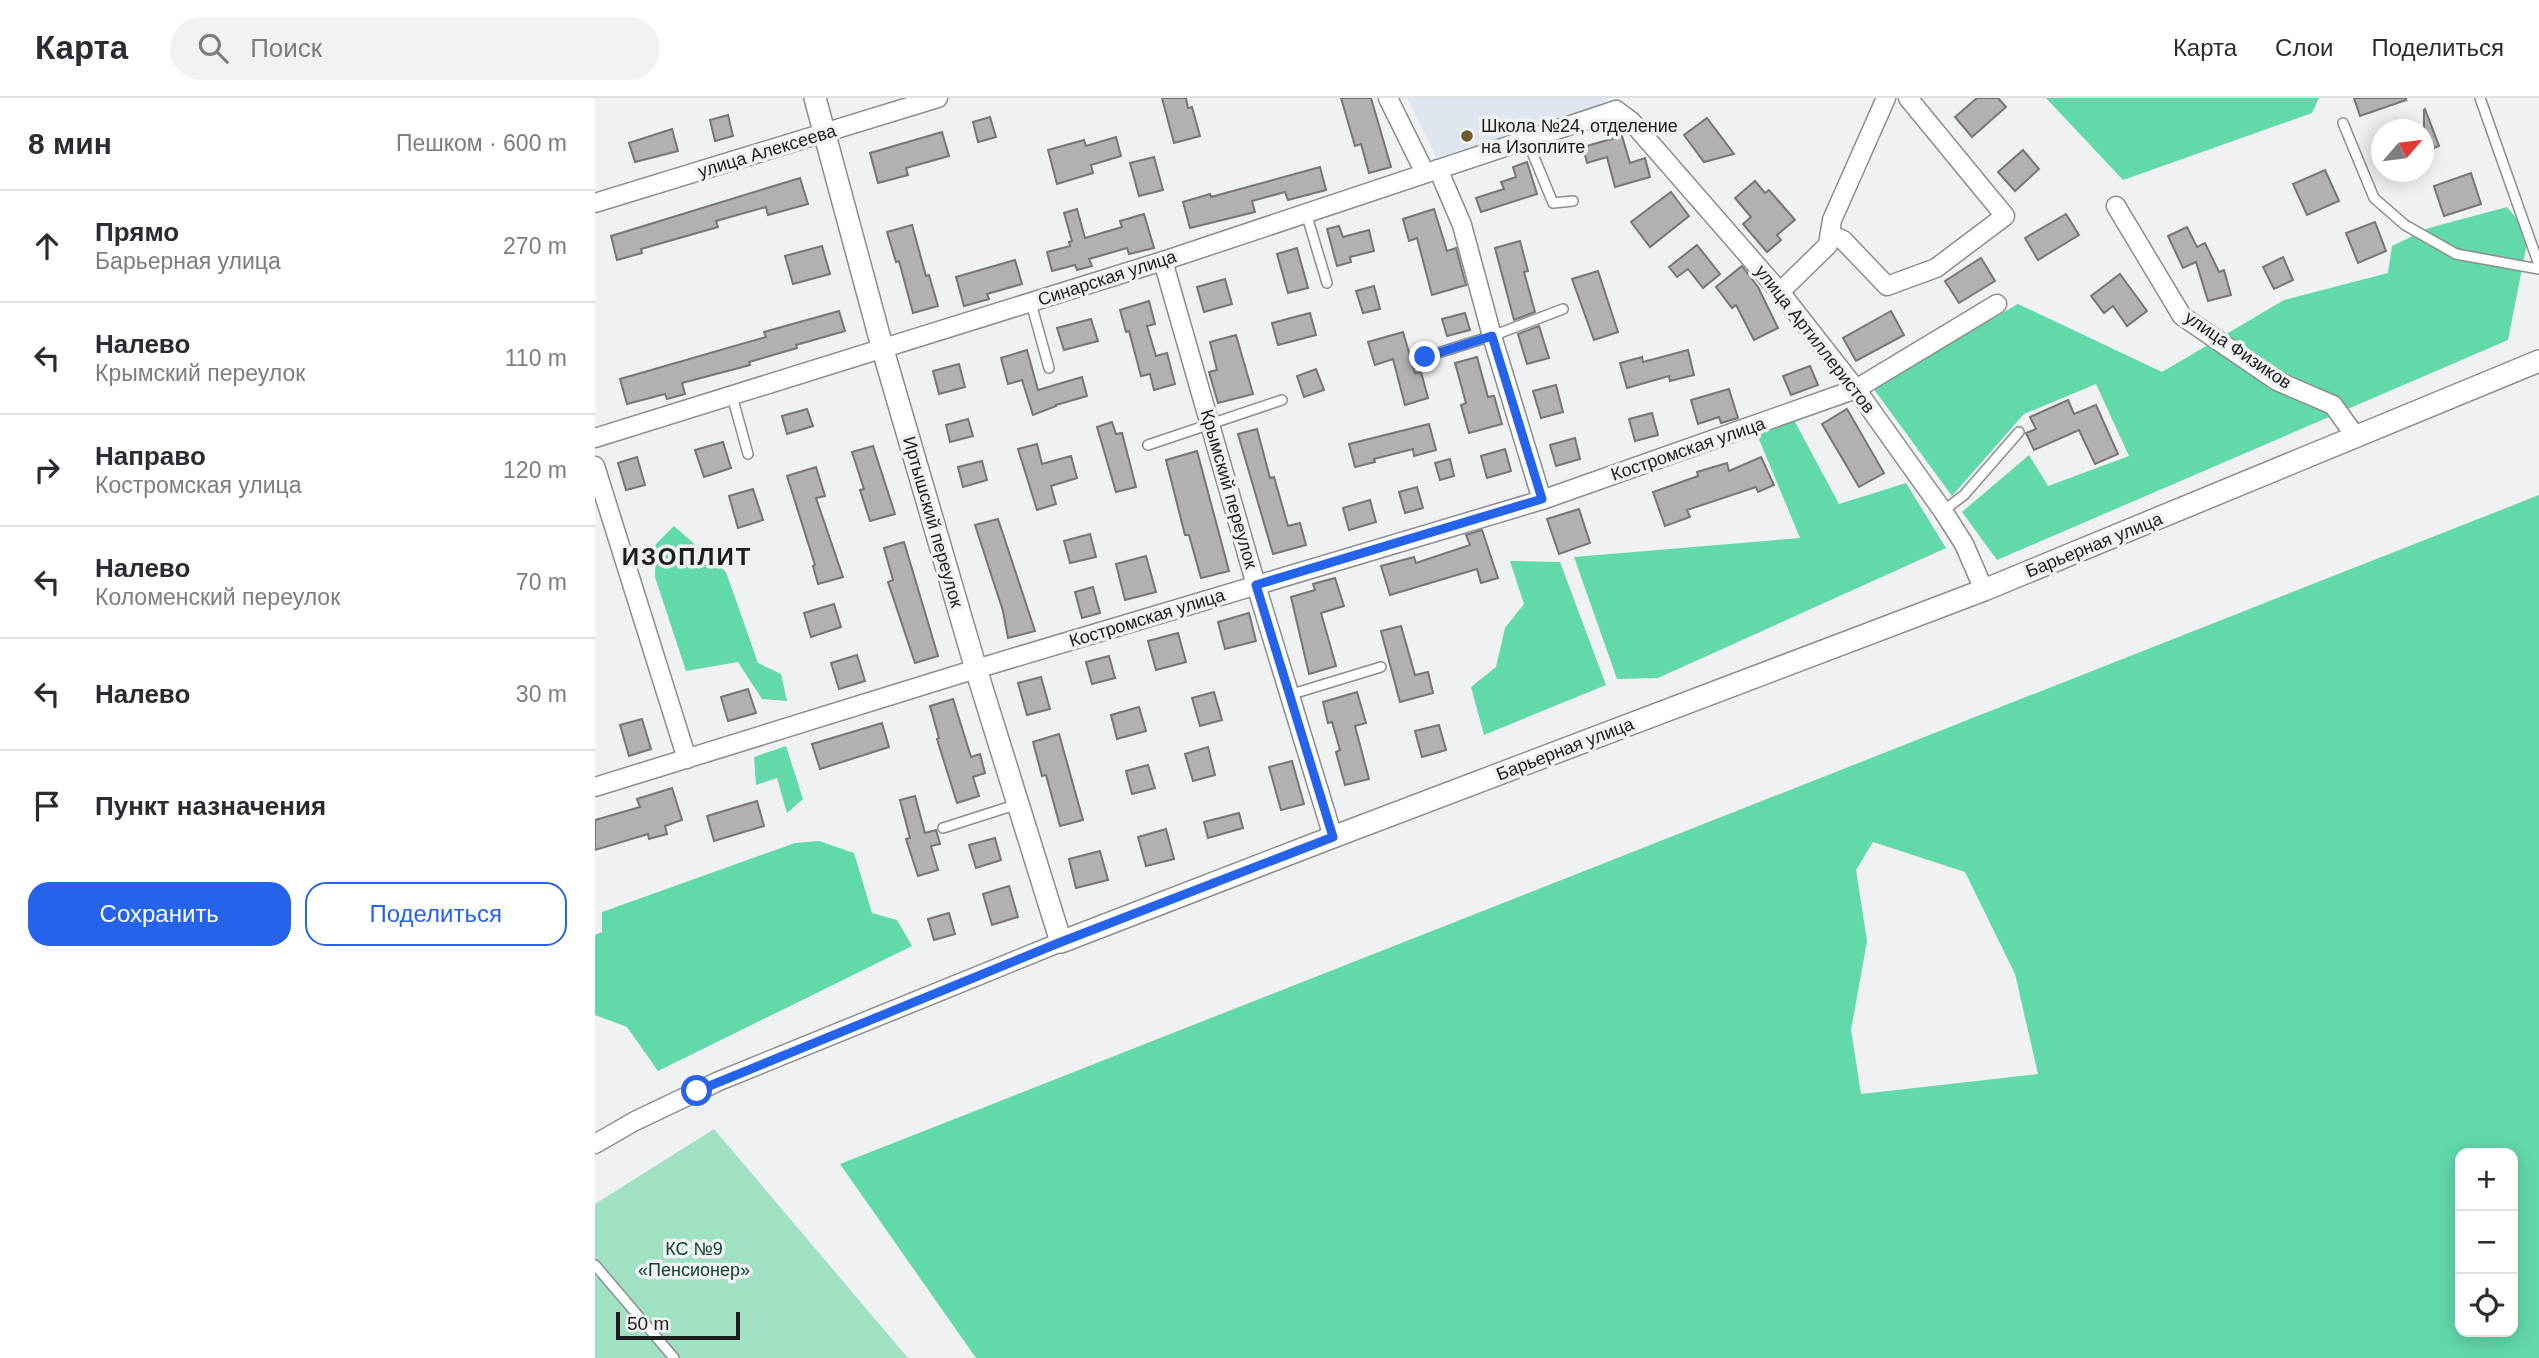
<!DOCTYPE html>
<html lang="ru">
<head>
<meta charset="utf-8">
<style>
  :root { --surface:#fff; --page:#f2f2f3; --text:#2b2b33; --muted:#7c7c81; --line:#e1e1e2; --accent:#2563eb }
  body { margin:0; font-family:Helvetica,sans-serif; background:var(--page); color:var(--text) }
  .controls { position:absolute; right:21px; bottom:21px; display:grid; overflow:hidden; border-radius:14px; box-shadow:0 4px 18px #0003 }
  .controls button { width:63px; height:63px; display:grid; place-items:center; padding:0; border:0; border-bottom:2px solid var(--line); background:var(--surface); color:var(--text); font:35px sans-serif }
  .compass { position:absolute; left:1776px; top:21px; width:63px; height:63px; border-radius:50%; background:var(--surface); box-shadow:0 4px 18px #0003; rotate:62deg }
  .scale { position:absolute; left:21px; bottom:18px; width:124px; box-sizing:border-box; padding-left:7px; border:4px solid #1e1e1f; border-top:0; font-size:19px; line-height:24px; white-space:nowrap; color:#1e1e1f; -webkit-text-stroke:5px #f0f1f3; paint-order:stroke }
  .stop { position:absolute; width:21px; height:21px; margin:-16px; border:5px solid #2563eb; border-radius:50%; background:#fff }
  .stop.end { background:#2563eb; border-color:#fff; box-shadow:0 2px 7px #0008 }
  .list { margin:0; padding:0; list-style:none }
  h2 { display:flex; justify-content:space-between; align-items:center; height:91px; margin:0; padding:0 28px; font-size:30px }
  h2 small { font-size:23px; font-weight:400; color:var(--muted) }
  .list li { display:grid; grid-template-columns:46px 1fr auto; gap:21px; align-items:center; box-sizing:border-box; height:112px; padding:0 28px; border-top:2px solid var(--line) }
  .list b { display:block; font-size:26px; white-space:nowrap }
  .list p { margin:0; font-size:23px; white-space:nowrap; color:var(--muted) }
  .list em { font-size:23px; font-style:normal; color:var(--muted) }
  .actions { display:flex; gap:14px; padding:21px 28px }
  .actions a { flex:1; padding:16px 0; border:2px solid var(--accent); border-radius:21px; text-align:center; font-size:24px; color:var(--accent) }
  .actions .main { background:var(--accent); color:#fff }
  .icon { flex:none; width:38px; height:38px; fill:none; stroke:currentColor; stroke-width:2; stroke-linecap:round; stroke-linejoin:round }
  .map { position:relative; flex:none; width:1944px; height:1260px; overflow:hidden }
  header { display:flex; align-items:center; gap:42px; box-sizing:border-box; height:98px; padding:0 35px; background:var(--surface); border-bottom:2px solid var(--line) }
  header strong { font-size:33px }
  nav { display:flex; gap:38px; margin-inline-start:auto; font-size:24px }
  .search { width:490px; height:63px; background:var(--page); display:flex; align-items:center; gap:18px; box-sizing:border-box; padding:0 24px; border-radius:38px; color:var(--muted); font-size:26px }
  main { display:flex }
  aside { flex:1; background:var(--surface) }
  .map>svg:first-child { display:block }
  .built { fill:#dfe6ee }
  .green { fill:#a0e1c3 }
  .forest { fill:#62d9aa; fill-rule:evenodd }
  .building { fill:#b2b0b2; stroke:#777577; stroke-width:2 }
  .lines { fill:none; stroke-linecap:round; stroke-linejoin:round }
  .service-casing { stroke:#8b8d8f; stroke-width:12 }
  .minor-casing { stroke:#8b8d8f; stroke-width:21 }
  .tertiary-casing { stroke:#8b8d8f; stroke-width:24 }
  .service { stroke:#fff; stroke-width:9 }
  .minor { stroke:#fff; stroke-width:18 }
  .tertiary { stroke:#fff; stroke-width:21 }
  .route { stroke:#2563eb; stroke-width:9 }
  .poi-dot { fill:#725a2b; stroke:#f0f1f3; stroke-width:2.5 }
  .labels { text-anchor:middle; stroke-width:7; stroke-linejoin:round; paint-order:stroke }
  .poi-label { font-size:18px; fill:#1e1e1f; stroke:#f0f1f3; text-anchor:start }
  .street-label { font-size:18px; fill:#1e1e1f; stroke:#f0f1f3 }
  .park-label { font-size:18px; fill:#0e4230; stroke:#f0f1f3 }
  .district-label { font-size:24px; font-weight:bold; letter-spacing:2px; fill:#1e1e1f; stroke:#f0f1f3 }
</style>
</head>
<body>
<header>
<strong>Карта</strong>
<div class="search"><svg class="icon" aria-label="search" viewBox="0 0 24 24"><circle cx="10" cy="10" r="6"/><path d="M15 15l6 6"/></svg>Поиск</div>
<nav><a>Карта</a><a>Слои</a><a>Поделиться</a></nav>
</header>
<main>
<aside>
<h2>8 мин<small>Пешком · 600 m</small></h2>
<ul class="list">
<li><svg class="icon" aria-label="ahead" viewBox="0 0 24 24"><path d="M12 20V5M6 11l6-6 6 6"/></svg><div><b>Прямо</b><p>Барьерная улица</p></div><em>270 m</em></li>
<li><svg class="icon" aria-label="left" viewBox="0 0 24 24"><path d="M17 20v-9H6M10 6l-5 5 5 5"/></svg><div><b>Налево</b><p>Крымский переулок</p></div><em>110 m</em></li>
<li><svg class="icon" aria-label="right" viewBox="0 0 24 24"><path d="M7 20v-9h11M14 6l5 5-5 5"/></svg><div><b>Направо</b><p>Костромская улица</p></div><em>120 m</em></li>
<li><svg class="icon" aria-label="left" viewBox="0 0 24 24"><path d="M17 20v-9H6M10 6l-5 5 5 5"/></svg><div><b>Налево</b><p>Коломенский переулок</p></div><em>70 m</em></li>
<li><svg class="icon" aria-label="left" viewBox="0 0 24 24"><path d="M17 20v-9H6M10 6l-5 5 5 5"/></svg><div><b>Налево</b></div><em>30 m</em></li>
<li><svg class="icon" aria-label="arrive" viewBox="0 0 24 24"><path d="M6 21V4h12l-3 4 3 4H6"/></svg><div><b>Пункт назначения</b></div></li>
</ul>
<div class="actions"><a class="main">Сохранить</a><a>Поделиться</a></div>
</aside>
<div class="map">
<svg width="1944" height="1260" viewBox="0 0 1944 1260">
  <rect width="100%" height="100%" fill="#f0f1f3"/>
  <!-- built -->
  <polygon class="built" points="812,0 1013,0 1008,7 842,61"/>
  <!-- green -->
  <polygon class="green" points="119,1031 313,1260 0,1260 0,1106"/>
  <!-- forest -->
  <g class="forest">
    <polygon points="1451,0 1724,0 1717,15 1528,82"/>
    <polygon points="1912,109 1934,135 1913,242 1402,462 1367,414 1434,357 1453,388 1534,358 1501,286 1429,316 1357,398 1278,290 1423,206 1567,274 1689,202 1793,175 1797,148 1834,130"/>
    <polygon points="1199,322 1244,406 1311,385 1351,450 1063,580 1022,581 979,459 1205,440 1161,334"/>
    <path d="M1944,397V1260H381L245,1066ZM1278,744L1370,774L1420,876L1443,976L1266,996L1256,932L1272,843L1261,772ZM1865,1055H1918V1234H1865Z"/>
    <polygon points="79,428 131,474 163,565 186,576 192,603 167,601 143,564 91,573 60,479 61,446"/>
    <polygon points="915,463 965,464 1011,587 889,637 876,589 901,569 910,530 929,506"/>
    <polygon points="191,648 208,701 192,715 182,680 161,687 159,659"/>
    <polygon points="224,743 259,755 277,815 302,822 317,848 63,973 32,929 0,917 0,837 7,834 7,814 200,745"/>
  </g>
  <!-- building -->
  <g class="building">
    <polygon points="567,0 591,0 593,10 597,9 605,38 579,45"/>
    <polygon points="746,0 776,0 796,69 774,75 766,46 760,48"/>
    <polygon points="1382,0 1403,0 1411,9 1377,39 1360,19"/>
    <polygon points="1759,0 1811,0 1811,2 1765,18"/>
    <polygon points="1830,11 1844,48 1829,54 1829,12"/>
    <polygon points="133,17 138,38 120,43 115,22"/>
    <polygon points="395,19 401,39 383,44 378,24"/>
    <polygon points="1112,20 1139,56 1109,64 1089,37"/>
    <polygon points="77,31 83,53 40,64 34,45"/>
    <polygon points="347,34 354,58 311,70 313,77 283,85 275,55"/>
    <polygon points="1027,38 1035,65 1050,60 1055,79 1020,89 1012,59 992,65 988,49"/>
    <polygon points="521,39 526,58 496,67 498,75 462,86 453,52 489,42 491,48"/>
    <polygon points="1428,52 1444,71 1420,93 1403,74"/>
    <polygon points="559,59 568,92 544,98 535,65"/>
    <polygon points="932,64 942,96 886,114 881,100 909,91 906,84 921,79 918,69"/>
    <polygon points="725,69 731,92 693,102 690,94 657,103 660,114 595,130 588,104 615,96 616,99"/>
    <polygon points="1730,72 1744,103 1712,117 1698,86"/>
    <polygon points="1876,75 1886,106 1849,118 1839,88"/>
    <polygon points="205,80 213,106 173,117 171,109 121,123 123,129 46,151 47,155 22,162 16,138"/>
    <polygon points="1160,83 1170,95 1174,92 1200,122 1182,137 1186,142 1172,154 1148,126 1156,119 1140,100"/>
    <polygon points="1076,94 1094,118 1055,149 1036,124"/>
    <polygon points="482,111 490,140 527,129 525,123 549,116 559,150 534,156 532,150 494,161 497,168 482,172 480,167 457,173 452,154 475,148 474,144 477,143 469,115"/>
    <polygon points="839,111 852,153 861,150 871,187 837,197 822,140 814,143 808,121"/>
    <polygon points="1471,116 1484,137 1443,162 1430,140"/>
    <polygon points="1780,124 1791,153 1763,165 1751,135"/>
    <polygon points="317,127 331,178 334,177 343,208 318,215 304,163 301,164 292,134"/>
    <polygon points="744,128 748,139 774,132 779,153 755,159 756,164 742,168 732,131"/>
    <polygon points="1592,129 1602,149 1610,145 1624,174 1629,172 1636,197 1613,203 1601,164 1588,170 1573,138"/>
    <polygon points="925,143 933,173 929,174 940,214 919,222 900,150"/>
    <polygon points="1102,147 1125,176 1108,190 1093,171 1082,179 1074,169"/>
    <polygon points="227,148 235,176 198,186 190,158"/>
    <polygon points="702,150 713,190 693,195 682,156"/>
    <polygon points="1688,159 1698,182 1679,191 1668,169"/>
    <polygon points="1386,160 1400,183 1364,205 1350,183"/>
    <polygon points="420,162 427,186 392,196 394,201 369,208 361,179"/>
    <polygon points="1147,168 1163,189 1183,230 1159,242 1141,207 1137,210 1121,189"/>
    <polygon points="1003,173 1023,234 999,242 977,181"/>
    <polygon points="1525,176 1552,213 1532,228 1518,208 1509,215 1496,198"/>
    <polygon points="630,181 637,206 609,214 602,189"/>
    <polygon points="779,188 785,211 768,215 761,193"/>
    <polygon points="554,203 560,226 552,228 561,258 572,255 580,286 559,292 555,276 546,278 534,233 531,234 525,212"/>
    <polygon points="244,213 250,233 201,247 202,250 154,264 155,267 87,285 90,296 72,301 70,296 32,306 25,281 171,239 169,234"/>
    <polygon points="1296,213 1309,237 1261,263 1248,240"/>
    <polygon points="715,215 721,237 683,247 677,225"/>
    <polygon points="870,215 875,232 852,238 847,221"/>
    <polygon points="496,221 503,243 469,252 462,230"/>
    <polygon points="944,228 954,260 932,266 923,236"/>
    <polygon points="808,234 820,275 826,274 833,300 810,307 798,261 780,267 773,244"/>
    <polygon points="641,237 658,296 623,305 614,274 622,272 615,244"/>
    <polygon points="432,252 443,292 487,279 492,298 461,307 461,308 438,317 427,282 413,286 406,260"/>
    <polygon points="1093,252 1099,277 1075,283 1074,278 1032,290 1025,265 1047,259 1048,264"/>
    <polygon points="882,259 893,299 899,298 907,326 874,335 866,307 871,305 860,265"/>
    <polygon points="364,266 370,289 344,296 338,273"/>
    <polygon points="1215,268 1223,287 1196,297 1188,278"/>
    <polygon points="721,271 729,292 709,299 702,278"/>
    <polygon points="961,287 968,314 946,320 938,293"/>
    <polygon points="1134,291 1143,320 1126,325 1124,319 1103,326 1096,302"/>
    <polygon points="1473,302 1479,316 1501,307 1523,356 1500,366 1484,332 1439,352 1431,335 1441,331 1435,319"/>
    <polygon points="212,311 218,328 192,336 187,318"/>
    <polygon points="1252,311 1289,375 1264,389 1227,326"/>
    <polygon points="1057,315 1063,337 1040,343 1034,321"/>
    <polygon points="373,321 378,338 355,344 351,327"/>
    <polygon points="517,324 521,336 527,335 541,389 521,394 502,329"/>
    <polygon points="834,326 841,352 819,358 818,351 779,361 780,364 760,369 754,346"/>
    <polygon points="662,331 675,380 679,379 693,428 705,425 711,447 678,456 643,336"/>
    <polygon points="980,340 985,361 961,368 955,347"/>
    <polygon points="128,344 136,370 109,379 100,352"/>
    <polygon points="442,346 447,366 476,358 482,380 456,388 461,406 442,412 423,351"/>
    <polygon points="278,348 300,416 275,423 265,392 269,391 257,354"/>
    <polygon points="910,351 916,373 892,380 886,358"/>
    <polygon points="602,353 634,473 606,480 594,437 590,437 571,362"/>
    <polygon points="42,359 50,387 31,392 23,365"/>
    <polygon points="1166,359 1179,387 1163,394 1161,389 1092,412 1095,419 1070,428 1058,394 1103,378 1102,374 1132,365 1134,373"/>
    <polygon points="855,361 859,378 845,382 840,365"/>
    <polygon points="387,363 392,382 368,389 363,369"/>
    <polygon points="221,369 230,398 221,400 248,479 223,486 218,468 220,467 192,378"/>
    <polygon points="822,389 828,410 810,415 804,394"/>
    <polygon points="158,391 168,422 143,430 134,398"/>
    <polygon points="775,402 781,424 754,432 748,410"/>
    <polygon points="984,411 995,445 964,456 952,421"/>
    <polygon points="403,421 440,533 413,540 408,513 380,427"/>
    <polygon points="887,432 903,480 886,485 882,471 795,497 786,468 819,459 821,465 875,447 871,437"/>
    <polygon points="495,436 501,459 475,465 469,443"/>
    <polygon points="309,444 343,558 320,565 293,484 298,482 289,450"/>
    <polygon points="551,458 561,494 530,502 521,466"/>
    <polygon points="740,480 749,508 726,515 741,568 714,576 696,499 720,492 718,486"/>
    <polygon points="498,489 505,515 487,520 480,494"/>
    <polygon points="239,506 246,529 216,539 209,515"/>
    <polygon points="654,515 661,543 630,551 623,524"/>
    <polygon points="806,528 820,577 833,574 838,595 805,604 786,533"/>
    <polygon points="583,535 591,564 561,572 553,543"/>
    <polygon points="262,557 270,583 244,591 236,565"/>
    <polygon points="514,558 520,580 497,586 491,564"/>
    <polygon points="446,579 455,611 432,617 423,585"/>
    <polygon points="153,591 161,615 133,623 126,599"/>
    <polygon points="619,594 627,622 605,628 597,600"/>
    <polygon points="762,594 771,625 760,628 774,681 750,687 741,654 745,652 737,624 733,625 728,604"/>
    <polygon points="358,601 376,659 385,656 390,675 378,679 384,698 362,705 342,641 344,640 335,608"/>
    <polygon points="544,609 551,633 522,641 516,617"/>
    <polygon points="47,621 56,651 34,658 25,627"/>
    <polygon points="287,625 294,649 225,671 217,646"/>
    <polygon points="844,627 851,652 827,659 820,633"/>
    <polygon points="464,636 488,722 465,728 451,677 447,678 438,644"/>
    <polygon points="613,649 620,677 598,683 590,656"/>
    <polygon points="697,663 709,706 686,712 674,669"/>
    <polygon points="553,667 560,690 537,696 531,673"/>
    <polygon points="77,690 87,722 70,728 72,736 54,741 53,736 0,752 0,722 45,709 42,701"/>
    <polygon points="320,698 330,735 341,732 345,746 336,748 343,772 323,778 311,741 315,740 305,702"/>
    <polygon points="162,703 169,728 119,743 112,718"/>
    <polygon points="644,715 648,730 613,740 609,724"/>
    <polygon points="571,731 579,761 551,768 543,739"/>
    <polygon points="400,740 406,762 381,770 374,747"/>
    <polygon points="505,753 513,782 481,790 474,761"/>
    <polygon points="414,788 423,819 397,827 388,796"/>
    <polygon points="354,815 360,836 339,842 333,821"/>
  </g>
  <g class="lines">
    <!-- service casing -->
    <g class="service-casing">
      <g id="service">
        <polyline points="1885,0 1944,167"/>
        <polyline points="1748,25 1779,100 1810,127 1861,156 1944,171"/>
        <polyline points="932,42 958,105 978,103"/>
        <polyline points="711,115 732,185"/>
        <polyline points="436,205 454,270"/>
        <polyline points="830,259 897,238 968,211"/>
        <polyline points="137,298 153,356"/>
        <polyline points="553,347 687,302"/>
        <polyline points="1348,413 1369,397 1424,334"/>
        <polyline points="694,597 786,569"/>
        <polyline points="348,730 423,706"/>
        <polyline points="0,1167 79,1260"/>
      </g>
    </g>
    <!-- minor casing -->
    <g class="minor-casing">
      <g id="minor">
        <polyline points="793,0 830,75"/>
        <polyline points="1021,12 1036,23 1185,194 1261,291 1348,413 1369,446 1389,492"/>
        <polyline points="843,71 867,127 897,238 947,402"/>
        <polyline points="0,105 343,0"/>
        <polyline points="1521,108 1587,218 1682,283 1738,307 1761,339"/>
        <polyline points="1235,136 1248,142 1292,188 1341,170 1410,118 1313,0"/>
        <polyline points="568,163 661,487 738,739"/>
        <polyline points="1185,194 1233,147 1237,122 1291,0"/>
        <polyline points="0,340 568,163 1021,12"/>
        <polyline points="0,368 92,661"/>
        <polyline points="0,689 381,571 947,402 1261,291 1402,206"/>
        <polyline points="0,1046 40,1023 124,983 466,844"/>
      </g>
    </g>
    <!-- tertiary casing -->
    <g class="tertiary-casing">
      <polyline id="tertiary" points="220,0 288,252 381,571 466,844 738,739 1389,492 1944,263"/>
    </g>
    <!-- service -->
    <use href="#service" class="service"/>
    <!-- minor -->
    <use href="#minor" class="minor"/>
    <!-- tertiary -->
    <use href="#tertiary" class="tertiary"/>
  </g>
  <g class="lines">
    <!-- route -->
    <polyline class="route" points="102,993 466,844 738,739 661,487 947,401 897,238 830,259"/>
  </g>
  <!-- markers -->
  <circle class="poi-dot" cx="872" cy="38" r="7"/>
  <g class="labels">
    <!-- poi labels -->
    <g class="poi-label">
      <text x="886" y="34">Школа №24, отделение<tspan x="886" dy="21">на Изоплите</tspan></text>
    </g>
    <!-- street labels -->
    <g class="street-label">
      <text transform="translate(172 53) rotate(-17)" y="6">улица Алексеева</text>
      <text transform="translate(512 180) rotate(-18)" y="6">Синарская улица</text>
      <text transform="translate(1220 241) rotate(52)" y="6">улица Артиллеристов</text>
      <text transform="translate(1643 252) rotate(34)" y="6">улица Физиков</text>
      <text transform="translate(1093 351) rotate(-19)" y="6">Костромская улица</text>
      <text transform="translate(634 391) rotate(74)" y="6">Крымский переулок</text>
      <text transform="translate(338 424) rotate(74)" y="6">Иртышский переулок</text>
      <text transform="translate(1499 447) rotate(-22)" y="6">Барьерная улица</text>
      <text transform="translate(552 520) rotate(-17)" y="6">Костромская улица</text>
      <text transform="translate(970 651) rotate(-21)" y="6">Барьерная улица</text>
    </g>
    <!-- park labels -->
    <g class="park-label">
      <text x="99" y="1157">КС №9<tspan x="99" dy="21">«Пенсионер»</tspan></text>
    </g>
    <!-- district labels -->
    <g class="district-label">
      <text x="92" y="467">ИЗОПЛИТ</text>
    </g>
  </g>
</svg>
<div class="controls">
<button>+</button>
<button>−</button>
<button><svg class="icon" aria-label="locate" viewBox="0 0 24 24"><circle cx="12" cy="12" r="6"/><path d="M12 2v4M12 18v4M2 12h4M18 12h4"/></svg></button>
</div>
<svg class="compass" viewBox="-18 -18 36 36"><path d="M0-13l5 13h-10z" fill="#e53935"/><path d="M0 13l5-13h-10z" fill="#7c7c81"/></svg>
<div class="scale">50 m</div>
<div class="stop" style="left:102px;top:993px"></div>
<div class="stop end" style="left:830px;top:259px"></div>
</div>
</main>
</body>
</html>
